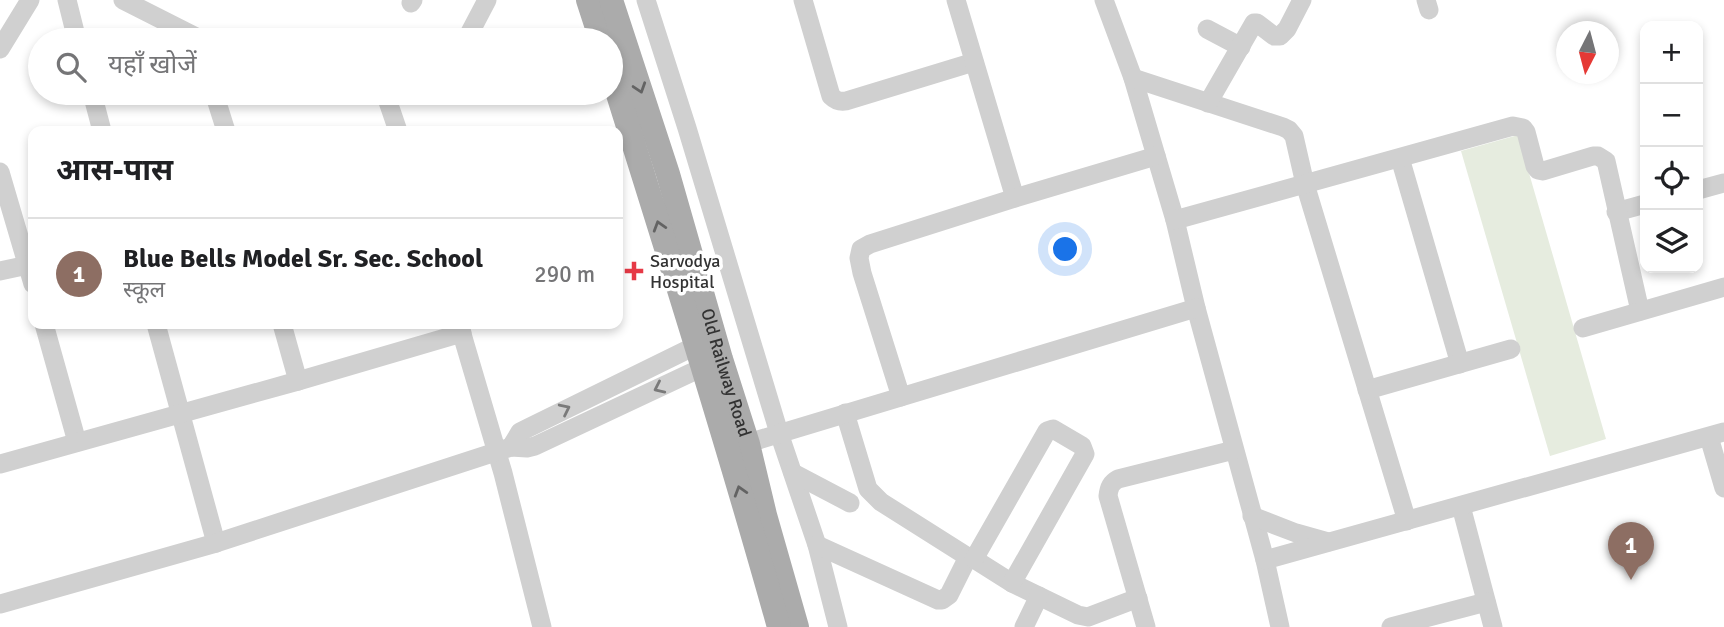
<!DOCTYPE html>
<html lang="hi">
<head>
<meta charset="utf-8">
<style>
  :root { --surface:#fff; --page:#f6f6f6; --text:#202124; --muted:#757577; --line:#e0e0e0; --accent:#e63946 }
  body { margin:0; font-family:Signika,"Noto Sans Devanagari",sans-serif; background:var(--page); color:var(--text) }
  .controls { position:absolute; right:21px; top:21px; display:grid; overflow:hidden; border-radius:14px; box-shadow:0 4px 10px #0003 }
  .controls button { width:63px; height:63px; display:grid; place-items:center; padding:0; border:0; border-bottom:2px solid var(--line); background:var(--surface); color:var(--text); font:35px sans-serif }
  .compass { position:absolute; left:1556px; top:21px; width:63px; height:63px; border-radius:50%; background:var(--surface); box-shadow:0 4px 10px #0003; rotate:186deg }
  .you { position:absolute; left:1066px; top:250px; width:24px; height:24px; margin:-18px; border:5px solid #fff; border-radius:50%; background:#1a73e8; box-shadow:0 0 0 10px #1a73e833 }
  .badge { display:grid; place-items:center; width:46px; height:46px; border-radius:50%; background:var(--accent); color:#fff; font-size:23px; font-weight:700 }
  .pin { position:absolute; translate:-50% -58px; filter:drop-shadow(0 2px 4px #0008) }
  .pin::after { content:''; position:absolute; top:37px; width:24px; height:21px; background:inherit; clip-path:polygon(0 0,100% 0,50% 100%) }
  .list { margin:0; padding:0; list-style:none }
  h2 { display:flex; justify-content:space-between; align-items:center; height:91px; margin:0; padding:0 28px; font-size:30px }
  h2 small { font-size:23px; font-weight:400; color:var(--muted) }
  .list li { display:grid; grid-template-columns:46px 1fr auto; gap:21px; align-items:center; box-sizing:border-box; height:112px; padding:0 28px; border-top:2px solid var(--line) }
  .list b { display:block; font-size:26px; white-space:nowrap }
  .list p { margin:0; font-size:23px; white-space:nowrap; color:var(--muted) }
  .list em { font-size:23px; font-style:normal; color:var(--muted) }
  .icon { flex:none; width:38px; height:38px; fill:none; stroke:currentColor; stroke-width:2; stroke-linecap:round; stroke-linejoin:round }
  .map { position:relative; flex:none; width:1724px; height:627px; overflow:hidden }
  .search { position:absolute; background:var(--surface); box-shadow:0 4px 10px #0003; left:28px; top:28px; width:595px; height:77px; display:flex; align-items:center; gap:18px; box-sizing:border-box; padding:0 24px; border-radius:38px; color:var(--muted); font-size:26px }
  .panel { position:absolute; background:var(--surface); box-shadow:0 4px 10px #0003; left:28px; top:126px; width:595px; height:203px; border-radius:14px }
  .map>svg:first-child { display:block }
  .green { fill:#e6ecdf }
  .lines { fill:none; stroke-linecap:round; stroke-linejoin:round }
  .minor { stroke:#d0d0d0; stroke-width:19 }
  .major { stroke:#ababab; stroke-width:24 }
  .oneway { stroke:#636363 }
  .oneway2 { stroke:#7a7a7a }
  .poi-dot { fill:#e63946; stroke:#fff; stroke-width:2.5 }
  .labels { text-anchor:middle; stroke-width:7; stroke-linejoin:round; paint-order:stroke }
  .poi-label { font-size:18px; fill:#333; stroke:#fff; text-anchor:start }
  .street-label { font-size:18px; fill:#333; stroke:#fff }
</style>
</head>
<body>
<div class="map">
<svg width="1724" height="627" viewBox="0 0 1724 627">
  <rect width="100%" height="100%" fill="#fff"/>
  <!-- green -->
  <polygon class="green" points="1518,135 1606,439 1550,456 1461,151"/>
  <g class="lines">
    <!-- minor -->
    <g class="minor">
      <polyline points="67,0 77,40"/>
      <polyline points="123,0 202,40"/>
      <polyline points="646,0 687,128 779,433 817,545 838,627"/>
      <path d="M803,0L831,96C836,101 840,102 846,101L974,62"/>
      <polyline points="956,0 1015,198"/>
      <polyline points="1104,0 1133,78 1175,220 1196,308 1265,560 1280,627"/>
      <polyline points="1426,0 1429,10"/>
      <polyline points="411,3 413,0"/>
      <polyline points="1207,29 1241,47"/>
      <polyline points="466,40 487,0"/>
      <polyline points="0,49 30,0"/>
      <polyline points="1133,78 1283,127 1289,130 1294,136 1305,184 1407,521"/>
      <polyline points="92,93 102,131"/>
      <polyline points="214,93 226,131"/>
      <polyline points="385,93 398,131"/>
      <polyline points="1208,103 1254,23 1257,23 1274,36 1280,36 1287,29 1302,0"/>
      <polyline points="1400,158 1460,364"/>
      <polyline points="0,172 33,284"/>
      <polyline points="1698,190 1724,183"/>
      <polyline points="1616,212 1645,204"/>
      <polyline points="1175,220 1513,126 1523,128 1526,132 1535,166 1538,170 1543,171 1593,156 1598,156 1606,161 1640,311"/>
      <polyline points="0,271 28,265"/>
      <polyline points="44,324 77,442"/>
      <polyline points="156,324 216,543"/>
      <polyline points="282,324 298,381"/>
      <polyline points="459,324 503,473 542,627"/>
      <polyline points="1583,328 1724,287"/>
      <polyline points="1367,390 1511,349"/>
      <polyline points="901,397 862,273 859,258 861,249 870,244 1015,198 1156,156"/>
      <polyline points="845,413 868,489 881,502 968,557 974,559 1012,583 1078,615 1088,617 1138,598"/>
      <polyline points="1709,437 1724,488"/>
      <polyline points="511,447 520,432 528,428 697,345 708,341"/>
      <polyline points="735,447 1196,308"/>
      <polyline points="0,464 298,381 462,333"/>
      <polyline points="793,473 850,503"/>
      <polyline points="1461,506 1493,627"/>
      <polyline points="1252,516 1296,533 1328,542"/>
      <polyline points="817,545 938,600 942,600 949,595 968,557"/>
      <polyline points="974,559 1047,431 1053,429 1082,446 1085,454 1012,583"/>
      <polyline points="1265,560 1724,432"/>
      <polyline points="0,604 216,543 511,447 527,448 535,446 716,361"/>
      <polyline points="1024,627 1039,596"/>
      <path d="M1146,627L1108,496C1109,487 1111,483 1118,479L1234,450"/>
      <polyline points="1391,627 1486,602"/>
    </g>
    <!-- major -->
    <g class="major">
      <polyline points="588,0 601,40"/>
      <path id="s1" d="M611,0L668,174L721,359L748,444L765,515L797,627"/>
      <path d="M611,72C669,257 727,441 779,627"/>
    </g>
  </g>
  <!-- one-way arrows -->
  <defs><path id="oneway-chevron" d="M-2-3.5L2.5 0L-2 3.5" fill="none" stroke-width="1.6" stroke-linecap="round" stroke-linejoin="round" transform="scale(1.75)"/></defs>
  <g class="oneway">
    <use href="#oneway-chevron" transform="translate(640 88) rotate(72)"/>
    <use href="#oneway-chevron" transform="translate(659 226) rotate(-107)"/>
    <use href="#oneway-chevron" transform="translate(740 491) rotate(-107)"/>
  </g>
  <g class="oneway2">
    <use href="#oneway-chevron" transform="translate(659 388) rotate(155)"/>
    <use href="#oneway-chevron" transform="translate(565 409) rotate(-26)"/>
  </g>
  <!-- markers -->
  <path class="poi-dot" d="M630.5 260.5h7v7h7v7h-7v7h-7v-7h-7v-7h7z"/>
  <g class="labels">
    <!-- poi labels -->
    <g class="poi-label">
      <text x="650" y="267">Sarvodya<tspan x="650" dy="21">Hospital</tspan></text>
    </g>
    <!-- street labels -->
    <g class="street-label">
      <text dy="6" stroke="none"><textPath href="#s1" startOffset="390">Old Railway Road</textPath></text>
    </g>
  </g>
</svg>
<div class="controls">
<button>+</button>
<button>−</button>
<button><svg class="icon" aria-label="locate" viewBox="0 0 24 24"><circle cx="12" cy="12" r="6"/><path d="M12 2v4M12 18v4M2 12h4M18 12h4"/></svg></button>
<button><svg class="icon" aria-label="layers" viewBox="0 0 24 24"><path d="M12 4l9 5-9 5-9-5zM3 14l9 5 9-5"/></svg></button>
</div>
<svg class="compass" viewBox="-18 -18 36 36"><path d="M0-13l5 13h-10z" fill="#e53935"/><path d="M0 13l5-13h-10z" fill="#757577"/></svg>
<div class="you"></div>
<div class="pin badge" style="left:1631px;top:580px;background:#8d6e63">1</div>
<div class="search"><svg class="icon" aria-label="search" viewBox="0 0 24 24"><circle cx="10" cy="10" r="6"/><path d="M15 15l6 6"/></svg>यहाँ खोजें</div>
<section class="panel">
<h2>आस-पास<small></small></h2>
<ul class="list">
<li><span class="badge" style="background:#8d6e63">1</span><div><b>Blue Bells Model Sr. Sec. School</b><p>स्कूल</p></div><em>290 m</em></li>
</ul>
</section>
</div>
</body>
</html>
